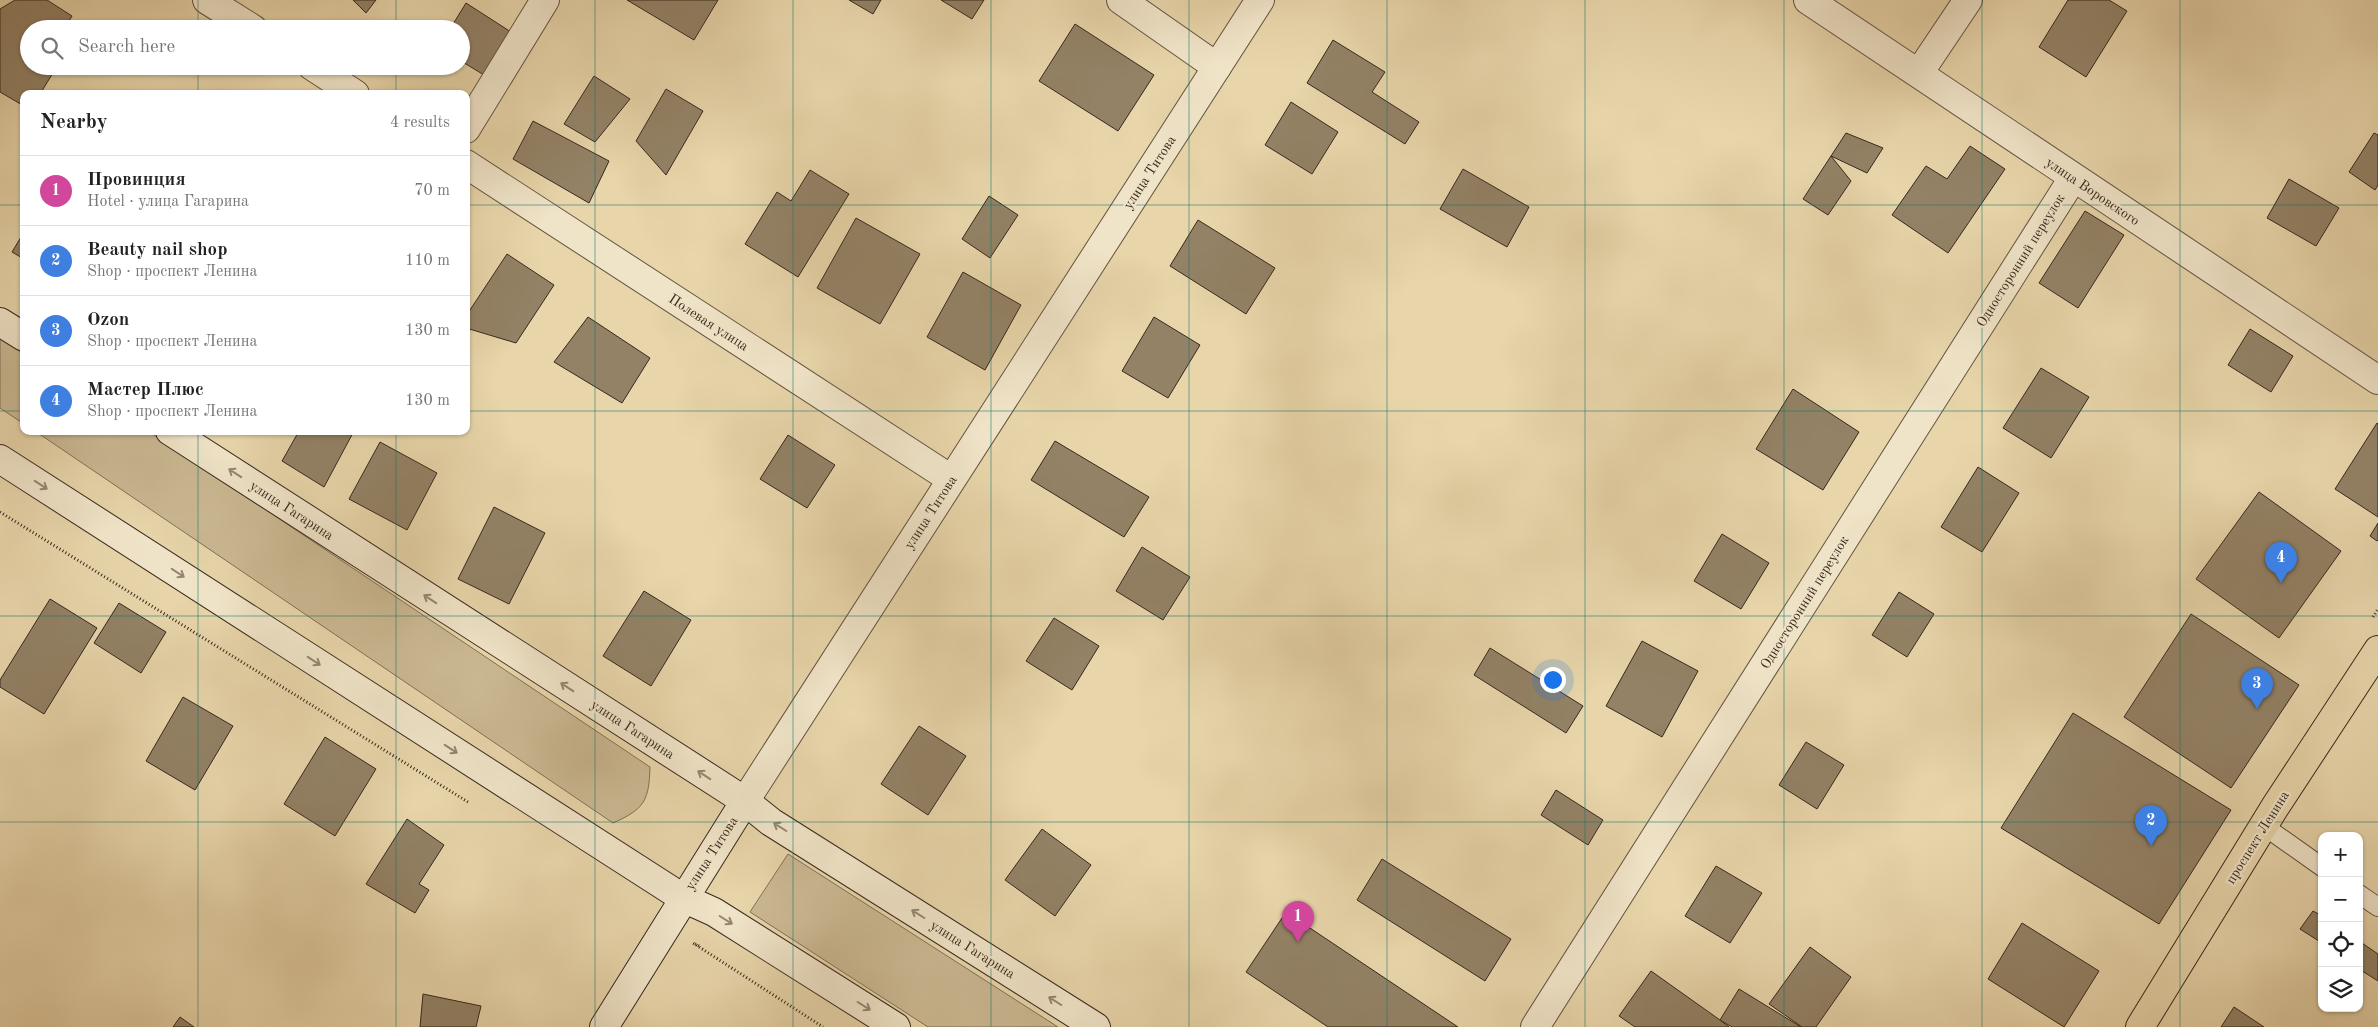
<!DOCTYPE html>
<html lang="en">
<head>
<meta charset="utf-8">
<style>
  :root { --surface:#fff; --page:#f6f6f6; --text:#222; --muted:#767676; --line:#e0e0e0; --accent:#2563eb }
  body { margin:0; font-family:"Old Standard TT",serif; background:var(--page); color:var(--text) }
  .controls { position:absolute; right:15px; bottom:15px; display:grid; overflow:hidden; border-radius:10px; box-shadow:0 1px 4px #0004 }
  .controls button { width:45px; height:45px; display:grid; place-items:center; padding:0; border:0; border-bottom:1px solid var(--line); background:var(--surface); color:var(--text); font:25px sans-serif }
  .you { position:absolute; left:1552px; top:679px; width:18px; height:18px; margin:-12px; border:4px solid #fff; border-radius:50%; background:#1a73e8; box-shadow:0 0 0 8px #1a73e833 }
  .badge { display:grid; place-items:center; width:32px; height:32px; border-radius:50%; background:var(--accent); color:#fff; font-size:16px; font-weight:700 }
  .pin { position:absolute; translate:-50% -41px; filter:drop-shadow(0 1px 2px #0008) }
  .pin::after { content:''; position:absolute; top:26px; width:18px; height:15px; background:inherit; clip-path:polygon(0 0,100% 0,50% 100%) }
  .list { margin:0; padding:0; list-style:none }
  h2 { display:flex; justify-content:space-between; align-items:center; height:65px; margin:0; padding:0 20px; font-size:21px }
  h2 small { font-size:16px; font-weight:400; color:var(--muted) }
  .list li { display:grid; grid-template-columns:32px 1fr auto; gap:15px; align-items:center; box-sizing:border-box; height:70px; padding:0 20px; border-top:1px solid var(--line) }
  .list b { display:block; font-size:19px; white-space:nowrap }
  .list p { margin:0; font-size:16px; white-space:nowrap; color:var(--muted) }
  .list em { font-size:16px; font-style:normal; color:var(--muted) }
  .icon { flex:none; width:28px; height:28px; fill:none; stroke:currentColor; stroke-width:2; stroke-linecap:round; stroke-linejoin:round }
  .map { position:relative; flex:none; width:2378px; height:1027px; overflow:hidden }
  .search { position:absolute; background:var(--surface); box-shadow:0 1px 4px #0004; left:20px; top:20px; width:450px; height:55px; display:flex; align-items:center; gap:12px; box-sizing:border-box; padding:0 18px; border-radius:28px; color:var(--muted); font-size:19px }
  .panel { position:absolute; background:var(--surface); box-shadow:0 1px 4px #0004; left:20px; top:90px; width:450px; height:345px; border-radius:10px }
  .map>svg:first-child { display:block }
  .green { fill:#cab892; stroke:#807058 }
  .building { fill:#938266; stroke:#37281d }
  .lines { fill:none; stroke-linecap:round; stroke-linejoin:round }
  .lane-casing { stroke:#635340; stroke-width:20 }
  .street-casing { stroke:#635340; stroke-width:30 }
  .secondary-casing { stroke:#37281d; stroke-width:30 }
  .primary-casing { stroke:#37281d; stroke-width:30 }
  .path { stroke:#37281d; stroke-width:3; stroke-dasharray:1 2.5; stroke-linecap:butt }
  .lane { stroke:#f0e4c8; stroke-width:18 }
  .street { stroke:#f0e4c8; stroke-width:28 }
  .secondary { stroke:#f0e4c8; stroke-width:28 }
  .primary { stroke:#e8d5aa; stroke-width:28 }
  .oneway { stroke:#948672 }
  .grid { fill:none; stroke:#0f766e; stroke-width:1; stroke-opacity:0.55 }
  .labels { text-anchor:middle; stroke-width:4.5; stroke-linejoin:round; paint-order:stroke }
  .street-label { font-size:14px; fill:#37281d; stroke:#f0e4c8 }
</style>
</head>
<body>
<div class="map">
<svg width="2378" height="1027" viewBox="0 0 2378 1027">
  <rect width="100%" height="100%" fill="#e8d5aa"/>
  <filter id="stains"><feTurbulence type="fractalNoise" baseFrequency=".004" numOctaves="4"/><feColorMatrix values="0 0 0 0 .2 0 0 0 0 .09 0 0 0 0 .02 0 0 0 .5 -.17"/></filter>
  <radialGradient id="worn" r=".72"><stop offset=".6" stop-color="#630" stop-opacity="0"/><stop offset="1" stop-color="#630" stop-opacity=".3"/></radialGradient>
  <!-- green -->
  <g class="green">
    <polygon points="0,332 24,348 24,424 0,408"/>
    <path d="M35,431H148L650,767C649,800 645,809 613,823Z"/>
    <polygon points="788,854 1058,1027 928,1027 750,912"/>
  </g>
  <!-- building -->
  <g class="building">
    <polygon points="15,0 47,0 72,16 64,29 29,29 29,66 56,68 40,94 24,94 24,106 0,92 0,9"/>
    <polygon points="353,0 376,0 366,13"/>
    <polygon points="627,0 718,0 694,40"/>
    <polygon points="849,0 881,0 873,14"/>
    <polygon points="941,0 984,0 972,19"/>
    <polygon points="2068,0 2109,0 2127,11 2086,77 2039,47"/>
    <polygon points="466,3 511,32 484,75 461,61 461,29 450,29"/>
    <polygon points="1075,24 1154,75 1118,131 1039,81"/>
    <polygon points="1333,40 1385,72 1372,92 1419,122 1405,144 1307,83"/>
    <polygon points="594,76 630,99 595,142 564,124"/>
    <polygon points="666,89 703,111 666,175 636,141"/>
    <polygon points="1291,102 1338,132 1312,174 1265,145"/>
    <polygon points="533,121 609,161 589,203 513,159"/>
    <polygon points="1846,133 1883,148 1867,173 1831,156"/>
    <polygon points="2374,133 2378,135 2378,185 2375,190 2349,172"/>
    <polygon points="1970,146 2005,169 1948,253 1892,215 1926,166 1947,179"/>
    <polygon points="1831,156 1851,181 1828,215 1803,199"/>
    <polygon points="1463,169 1529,207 1507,247 1440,209"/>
    <polygon points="810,170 849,194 798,277 745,244 777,192 791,201"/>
    <polygon points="2289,179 2339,208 2316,246 2267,218"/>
    <polygon points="989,196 1018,215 990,258 962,239"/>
    <polygon points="2085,211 2124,235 2078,308 2039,283"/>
    <polygon points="856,218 920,254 880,324 817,288"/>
    <polygon points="1198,220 1275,268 1246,314 1170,266"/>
    <polygon points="24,232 24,259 12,252"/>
    <polygon points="507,254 554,285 516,343 466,328 466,316"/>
    <polygon points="963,272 1021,305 985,370 927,337"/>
    <polygon points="588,317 650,358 622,403 554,362"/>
    <polygon points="1154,317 1200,345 1168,398 1122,371"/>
    <polygon points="2250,329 2293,356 2271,392 2228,365"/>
    <polygon points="2041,368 2089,397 2051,458 2003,428"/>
    <polygon points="1793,389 1859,432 1823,490 1756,449"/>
    <polygon points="2377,423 2378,424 2378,517 2335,489"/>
    <polygon points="299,431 354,431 324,487 282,461"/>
    <polygon points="788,435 835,465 807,508 760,479"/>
    <polygon points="1055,441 1149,497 1124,537 1031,480"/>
    <polygon points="380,442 437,473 407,530 349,499"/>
    <polygon points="1978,467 2019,493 1982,552 1941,527"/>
    <polygon points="2259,492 2341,551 2279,638 2196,579"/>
    <polygon points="494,507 545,533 509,604 458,579"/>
    <polygon points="2378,523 2378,540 2377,541 2370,536"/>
    <polygon points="1722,534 1769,563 1741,609 1694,581"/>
    <polygon points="1142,547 1190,577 1163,620 1116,591"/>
    <polygon points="644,591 691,620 651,686 603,656"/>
    <polygon points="1899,592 1934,614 1907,657 1872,635"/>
    <polygon points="50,599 97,628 44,714 0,687 0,680"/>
    <polygon points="119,603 166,632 141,673 94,643"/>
    <polygon points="2191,614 2299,685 2231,788 2124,717"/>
    <polygon points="1054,618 1099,646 1072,690 1026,661"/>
    <polygon points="1642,641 1698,671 1662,737 1606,706"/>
    <polygon points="1490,648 1583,706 1566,733 1474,675"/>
    <polygon points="183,697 233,726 195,790 146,761"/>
    <polygon points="2073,713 2231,810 2159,924 2001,828"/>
    <polygon points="919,726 966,756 928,815 881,784"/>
    <polygon points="325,737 376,769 335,836 284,804"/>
    <polygon points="1806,742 1844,765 1817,809 1779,785"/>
    <polygon points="1556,790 1603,820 1588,845 1541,815"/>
    <polygon points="407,819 444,845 419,884 429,890 415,913 366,884"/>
    <polygon points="1042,829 1091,865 1055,916 1005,880"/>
    <polygon points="1382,859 1511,939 1485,981 1357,900"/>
    <polygon points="1716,866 1762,893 1730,943 1685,916"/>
    <polygon points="2313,911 2322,916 2322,943 2300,929"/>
    <polygon points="1286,912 1458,1027 1328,1027 1246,972"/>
    <polygon points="2022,923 2099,971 2064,1027 1988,979"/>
    <polygon points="2359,941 2378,954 2378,981 2359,969"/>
    <polygon points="1810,947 1851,977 1816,1027 1802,1027 1769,1004"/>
    <polygon points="1651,971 1720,1020 1729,1027 1635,1027 1619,1016"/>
    <polygon points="1739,989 1801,1027 1732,1027 1720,1020"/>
    <polygon points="423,994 481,1006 476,1027 420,1027"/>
    <polygon points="2234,1007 2264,1027 2221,1027"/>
    <polygon points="180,1017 194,1027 173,1027"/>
  </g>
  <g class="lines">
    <!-- lane casing -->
    <g class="lane-casing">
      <g id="lane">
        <polyline points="2264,826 2322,867"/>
        <polyline points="2359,894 2378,907"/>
      </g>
    </g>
    <!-- street casing -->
    <g class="street-casing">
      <g id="street">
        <polyline points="207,0 253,29"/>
        <polyline points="1121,0 1217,67"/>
        <polyline points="1808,0 2378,380"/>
        <polyline points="312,66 355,94"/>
        <polyline points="1919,73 1968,0"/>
        <polyline points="466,129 545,0"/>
        <polyline points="466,164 951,479"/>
        <polyline points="745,801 1260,0"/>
        <polyline points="1535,1027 2073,178"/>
      </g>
    </g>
    <!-- secondary casing -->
    <g class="secondary-casing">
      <g id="secondary">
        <polyline points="0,322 24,337"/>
        <polyline points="170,431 745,801 771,822 1096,1027"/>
        <polyline points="0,459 683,898 714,912 896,1027"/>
        <polyline points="604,1027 745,801"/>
      </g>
    </g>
    <!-- primary casing -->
    <g class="primary-casing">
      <polyline id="primary" points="2140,1027 2275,807 2378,650"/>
    </g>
    <!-- path -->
    <g class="path">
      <polyline points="0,512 468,802"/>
      <polyline points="2373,617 2378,609"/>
      <polyline points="699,946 693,943 823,1027"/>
    </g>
    <!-- lane -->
    <use href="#lane" class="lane"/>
    <!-- street -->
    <use href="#street" class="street"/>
    <!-- secondary -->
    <use href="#secondary" class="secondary"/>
    <!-- primary -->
    <use href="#primary" class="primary"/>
  </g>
  <!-- one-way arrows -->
  <defs><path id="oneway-shaft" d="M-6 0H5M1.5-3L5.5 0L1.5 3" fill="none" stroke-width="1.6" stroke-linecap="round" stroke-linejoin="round" transform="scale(1.25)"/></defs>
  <g class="oneway">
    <use href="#oneway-shaft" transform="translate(235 473) rotate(-147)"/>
    <use href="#oneway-shaft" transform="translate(41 485) rotate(33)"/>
    <use href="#oneway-shaft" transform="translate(178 573) rotate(33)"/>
    <use href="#oneway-shaft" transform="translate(430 599) rotate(-147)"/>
    <use href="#oneway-shaft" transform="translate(314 661) rotate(33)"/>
    <use href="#oneway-shaft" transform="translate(567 687) rotate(-147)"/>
    <use href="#oneway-shaft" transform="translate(451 749) rotate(33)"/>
    <use href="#oneway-shaft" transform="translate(704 775) rotate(-147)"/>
    <use href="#oneway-shaft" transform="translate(780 827) rotate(-148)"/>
    <use href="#oneway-shaft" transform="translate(918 914) rotate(-148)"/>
    <use href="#oneway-shaft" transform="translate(726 920) rotate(32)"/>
    <use href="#oneway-shaft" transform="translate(1055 1001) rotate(-148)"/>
    <use href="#oneway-shaft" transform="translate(864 1006) rotate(32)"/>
  </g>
  <!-- grid -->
  <path class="grid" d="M198,0V29M396,0V29M595,0V1027M793,0V1027M991,0V1027M1189,0V1027M1387,0V1027M1585,0V1027M1784,0V1027M1982,0V1027M2180,0V1027M198,66V94M396,66V94M0,205H24M466,205H2378M0,411H24M466,411H2378M198,431V1027M396,431V1027M0,616H2378M0,822H2378"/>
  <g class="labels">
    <!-- street labels -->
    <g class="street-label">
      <text transform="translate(1149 172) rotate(-57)" y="5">улица Титова</text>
      <text transform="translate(2093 191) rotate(34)" y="5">улица Воровского</text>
      <text transform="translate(2020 260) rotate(-58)" y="5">Односторонний переулок</text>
      <text transform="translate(709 322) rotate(33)" y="5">Полевая улица</text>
      <text transform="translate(292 510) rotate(33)" y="5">улица Гагарина</text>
      <text transform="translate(930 512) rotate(-57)" y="5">улица Титова</text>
      <text transform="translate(1804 602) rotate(-58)" y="5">Односторонний переулок</text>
      <text transform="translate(633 729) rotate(33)" y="5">улица Гагарина</text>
      <text transform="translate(2257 837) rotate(-58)" y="5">проспект Ленина</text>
      <text transform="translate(711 853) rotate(-57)" y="5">улица Титова</text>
      <text transform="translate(973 949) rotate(32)" y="5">улица Гагарина</text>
    </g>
  </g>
  <rect width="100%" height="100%" filter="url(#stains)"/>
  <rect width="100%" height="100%" fill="url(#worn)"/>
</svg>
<div class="controls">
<button>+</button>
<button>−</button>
<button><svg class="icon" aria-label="locate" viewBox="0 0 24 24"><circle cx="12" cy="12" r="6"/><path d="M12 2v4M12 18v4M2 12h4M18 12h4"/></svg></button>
<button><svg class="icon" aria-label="layers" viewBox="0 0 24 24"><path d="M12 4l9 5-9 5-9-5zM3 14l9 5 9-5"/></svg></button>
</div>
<div class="you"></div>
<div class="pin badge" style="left:1298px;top:942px;background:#d1479c">1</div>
<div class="pin badge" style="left:2151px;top:846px;background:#3f7fe0">2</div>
<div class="pin badge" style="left:2257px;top:709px;background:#3f7fe0">3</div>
<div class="pin badge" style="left:2281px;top:583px;background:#3f7fe0">4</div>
<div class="search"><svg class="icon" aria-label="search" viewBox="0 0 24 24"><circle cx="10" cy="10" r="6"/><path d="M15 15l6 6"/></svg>Search here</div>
<section class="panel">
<h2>Nearby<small>4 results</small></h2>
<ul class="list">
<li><span class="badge" style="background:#d1479c">1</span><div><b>Провинция</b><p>Hotel · улица Гагарина</p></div><em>70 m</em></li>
<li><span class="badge" style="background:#3f7fe0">2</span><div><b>Beauty nail shop</b><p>Shop · проспект Ленина</p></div><em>110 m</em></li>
<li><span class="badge" style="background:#3f7fe0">3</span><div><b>Ozon</b><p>Shop · проспект Ленина</p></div><em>130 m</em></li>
<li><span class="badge" style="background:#3f7fe0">4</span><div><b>Мастер Плюс</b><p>Shop · проспект Ленина</p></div><em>130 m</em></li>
</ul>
</section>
</div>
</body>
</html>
